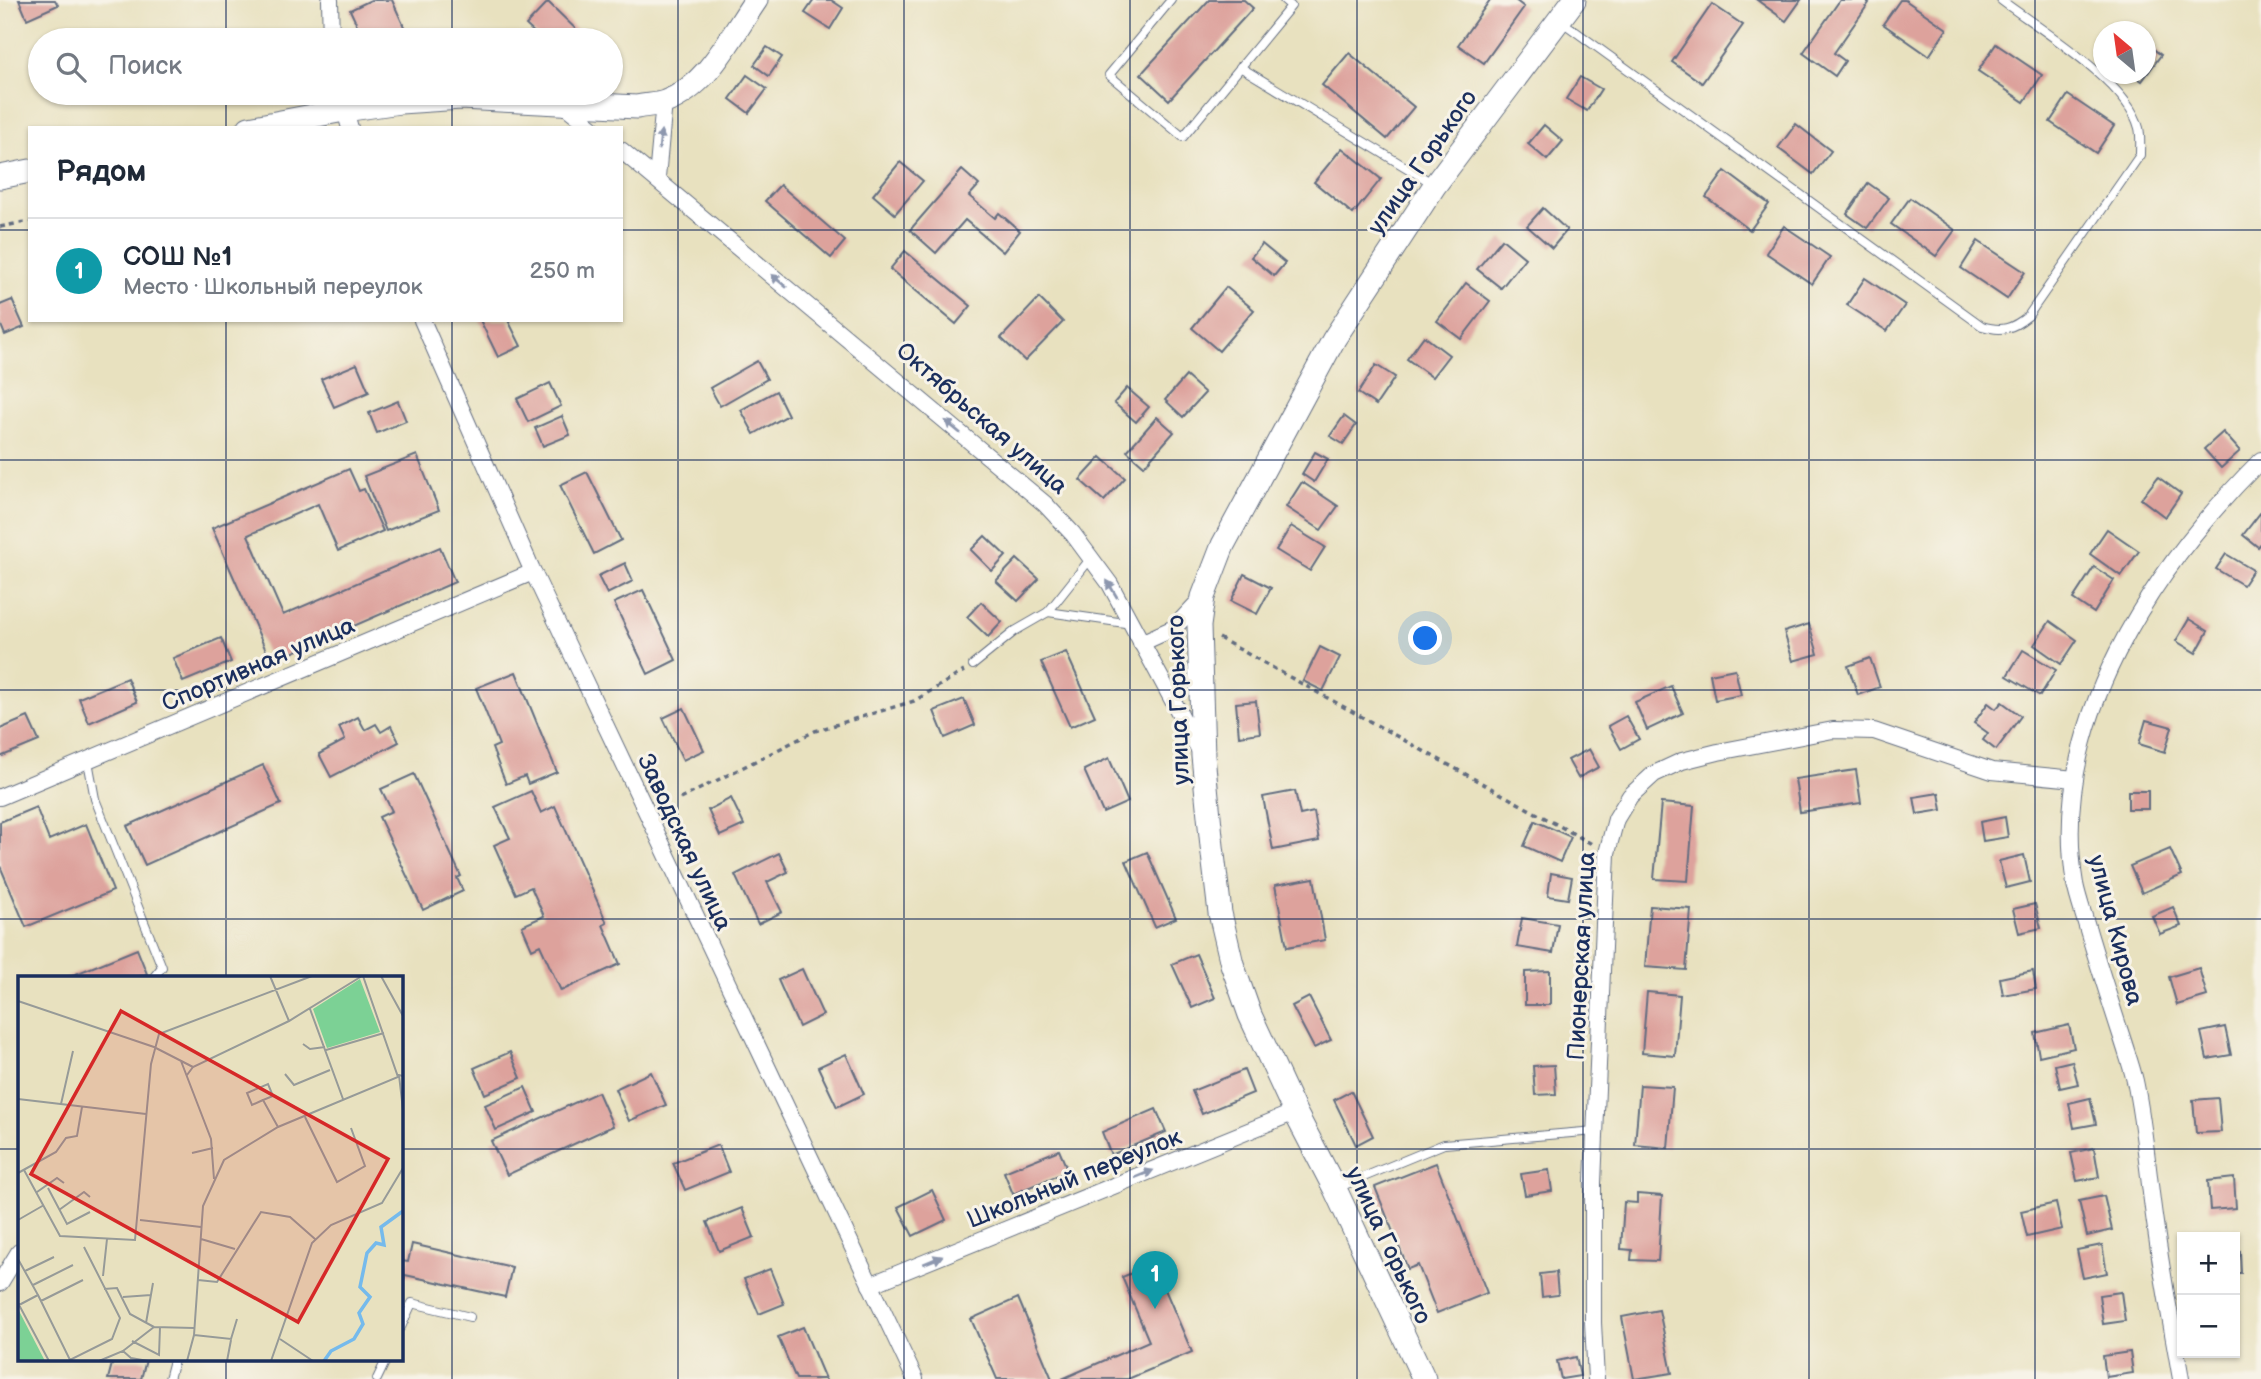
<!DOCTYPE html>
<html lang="ru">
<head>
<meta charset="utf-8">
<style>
  :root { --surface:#fff; --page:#f6f6f7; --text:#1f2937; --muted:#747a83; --line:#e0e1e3; --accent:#b5179e }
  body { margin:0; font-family:"Balsamiq Sans",sans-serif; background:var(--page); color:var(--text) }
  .controls { position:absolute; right:21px; bottom:21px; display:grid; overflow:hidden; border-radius:0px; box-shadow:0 2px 5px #0004 }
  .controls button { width:63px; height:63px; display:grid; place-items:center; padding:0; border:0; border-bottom:2px solid var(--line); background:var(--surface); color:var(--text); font:35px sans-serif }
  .compass { position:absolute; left:2093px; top:21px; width:63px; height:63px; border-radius:50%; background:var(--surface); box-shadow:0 2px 5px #0004; rotate:331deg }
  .you { position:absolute; left:1426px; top:639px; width:24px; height:24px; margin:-18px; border:5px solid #fff; border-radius:50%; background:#1a73e8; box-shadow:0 0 0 10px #1a73e833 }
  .badge { display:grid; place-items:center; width:46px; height:46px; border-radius:50%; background:var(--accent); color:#fff; font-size:23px; font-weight:700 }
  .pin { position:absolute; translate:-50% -58px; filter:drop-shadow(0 2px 4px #0008) }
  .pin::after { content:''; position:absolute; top:37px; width:24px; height:21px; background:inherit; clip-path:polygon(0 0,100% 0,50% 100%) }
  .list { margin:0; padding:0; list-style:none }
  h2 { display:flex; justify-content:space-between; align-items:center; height:91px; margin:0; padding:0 28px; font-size:30px }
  h2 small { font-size:23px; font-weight:400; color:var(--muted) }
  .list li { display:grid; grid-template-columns:46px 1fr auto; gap:21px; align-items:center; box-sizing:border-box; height:105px; padding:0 28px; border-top:2px solid var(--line) }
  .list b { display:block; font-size:26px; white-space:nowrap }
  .list p { margin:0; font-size:23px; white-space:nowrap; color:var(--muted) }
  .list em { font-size:23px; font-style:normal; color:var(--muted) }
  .icon { flex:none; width:38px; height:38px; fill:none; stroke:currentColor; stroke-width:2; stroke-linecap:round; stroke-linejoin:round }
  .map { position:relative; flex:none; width:2261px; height:1379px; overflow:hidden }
  .search { position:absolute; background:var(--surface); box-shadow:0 2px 5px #0004; left:28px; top:28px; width:595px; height:77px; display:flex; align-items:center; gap:18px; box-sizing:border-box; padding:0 24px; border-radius:38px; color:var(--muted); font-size:26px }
  .panel { position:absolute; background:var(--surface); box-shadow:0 2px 5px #0004; left:28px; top:126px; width:595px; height:196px; border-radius:0px }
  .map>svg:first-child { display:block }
  .building { fill:#dda29c }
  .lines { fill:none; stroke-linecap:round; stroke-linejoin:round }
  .lane-casing { stroke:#636d80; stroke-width:10 }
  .street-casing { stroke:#636d80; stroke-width:18 }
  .secondary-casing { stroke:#636d80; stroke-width:25 }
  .path { stroke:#636d80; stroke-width:3.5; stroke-dasharray:5 5; stroke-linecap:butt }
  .lane { stroke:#fff; stroke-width:8 }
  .street { stroke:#fff; stroke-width:16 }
  .secondary { stroke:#fff; stroke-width:23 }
  .oneway { fill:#8d97ae }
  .grid { fill:none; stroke:#1b2f5e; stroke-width:2; stroke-opacity:0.55 }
  .labels { text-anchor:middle; stroke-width:6; stroke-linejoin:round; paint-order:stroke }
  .street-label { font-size:24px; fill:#1b2f5e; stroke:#f7f3e8 }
  .inset-river { fill:none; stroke:#75baec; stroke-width:3.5 }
  .inset-road { fill:none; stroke:#969a98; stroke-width:2 }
  .view { fill:#d62828; fill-opacity:0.15; stroke:#d62828; stroke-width:3.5 }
  .inset-edge { fill:none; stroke:#1b2f5e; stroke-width:3.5 }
</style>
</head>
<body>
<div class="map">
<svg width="2261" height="1379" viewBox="0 0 2261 1379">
  <rect width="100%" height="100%" fill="#f7f3e8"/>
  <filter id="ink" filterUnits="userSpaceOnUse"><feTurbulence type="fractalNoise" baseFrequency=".0143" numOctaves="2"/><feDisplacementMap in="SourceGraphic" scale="14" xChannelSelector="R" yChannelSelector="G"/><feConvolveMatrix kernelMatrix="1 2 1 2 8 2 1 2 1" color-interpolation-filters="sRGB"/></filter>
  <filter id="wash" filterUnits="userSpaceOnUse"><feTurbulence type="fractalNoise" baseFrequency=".00686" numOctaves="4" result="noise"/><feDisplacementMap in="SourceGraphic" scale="28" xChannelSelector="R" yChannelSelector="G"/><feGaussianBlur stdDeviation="1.57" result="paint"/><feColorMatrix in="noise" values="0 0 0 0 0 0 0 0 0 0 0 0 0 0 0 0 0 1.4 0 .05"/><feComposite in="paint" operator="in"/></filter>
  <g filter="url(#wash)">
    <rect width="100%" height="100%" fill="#e8e1bf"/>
    <g id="blocks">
      <!-- building -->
      <g class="building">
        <polygon points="19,0 55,0 58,5 27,19"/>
        <polygon points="371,0 392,0 410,40 364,40 350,10"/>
        <polygon points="814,0 831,0 843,8 830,29 805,13"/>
        <polygon points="1209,0 1244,0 1253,8 1169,100 1141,74"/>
        <polygon points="1490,0 1515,0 1524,7 1484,63 1458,45"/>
        <polygon points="1757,0 1801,0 1786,21"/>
        <polygon points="1840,0 1865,0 1869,3 1834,53 1845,61 1835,76 1803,53"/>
        <polygon points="1900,0 1905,0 1947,29 1929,56 1883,24"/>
        <polygon points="548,2 587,40 542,40 526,25"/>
        <polygon points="1712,4 1743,25 1702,83 1672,62"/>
        <polygon points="2146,43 2161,55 2142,81 2132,74 2146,74"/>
        <polygon points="1996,44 2042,75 2024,102 1978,71"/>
        <polygon points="767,47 782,57 769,76 754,65"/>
        <polygon points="1349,53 1414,107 1387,139 1322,85"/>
        <polygon points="747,75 767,89 749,113 730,99"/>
        <polygon points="1580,77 1601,89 1587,111 1566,99"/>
        <polygon points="2068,95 2114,126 2096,153 2050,122"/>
        <polygon points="1796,124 1831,151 1813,174 1778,148"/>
        <polygon points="1544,125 1563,141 1547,160 1528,144"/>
        <polygon points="1342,148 1381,179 1353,214 1314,182"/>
        <polygon points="900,162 923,181 895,214 873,195"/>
        <polygon points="962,170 979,185 969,196 995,218 999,213 1020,231 1003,252 965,220 936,253 910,230"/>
        <polygon points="1725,171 1769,204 1750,230 1706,197"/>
        <polygon points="1868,183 1889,198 1867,228 1847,214"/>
        <polygon points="780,185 845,241 831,258 765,201"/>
        <polygon points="1910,198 1955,230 1936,256 1891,224"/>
        <polygon points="1543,208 1567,230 1552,248 1527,226"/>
        <polygon points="1784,226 1830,257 1812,284 1766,253"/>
        <polygon points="1502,239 1525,258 1501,288 1477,269"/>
        <polygon points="1978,241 2025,272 2007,299 1961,268"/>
        <polygon points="1262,244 1285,263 1274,276 1251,257"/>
        <polygon points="905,251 971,306 956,324 890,269"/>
        <polygon points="1865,278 1905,305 1887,331 1847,305"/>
        <polygon points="1466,283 1490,301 1461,339 1437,321"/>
        <polygon points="1226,287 1254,310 1219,351 1192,328"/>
        <polygon points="1039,298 1063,322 1025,361 1001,338"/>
        <polygon points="12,300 24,327 5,335 0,323 0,305"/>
        <polygon points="480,320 508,320 521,346 498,357"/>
        <polygon points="1424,336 1449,355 1432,377 1407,359"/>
        <polygon points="757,361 767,379 720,406 710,388"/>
        <polygon points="357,364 369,392 334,407 321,379"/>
        <polygon points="1376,365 1395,377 1376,405 1358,393"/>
        <polygon points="1186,376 1205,393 1183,417 1165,400"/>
        <polygon points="550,383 561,406 528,422 517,399"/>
        <polygon points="1127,388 1149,407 1136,422 1114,403"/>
        <polygon points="776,391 788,415 754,434 741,410"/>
        <polygon points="398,401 406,421 377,433 369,413"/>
        <polygon points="562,416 570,435 543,446 535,428"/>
        <polygon points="1344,416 1356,425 1343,444 1330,436"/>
        <polygon points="1157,417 1174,432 1144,466 1127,451"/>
        <polygon points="2223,432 2240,451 2221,468 2204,449"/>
        <polygon points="1315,452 1328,459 1314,482 1302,474"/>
        <polygon points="417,455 439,510 386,531 364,476"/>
        <polygon points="1101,457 1125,478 1104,501 1080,480"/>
        <polygon points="349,469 359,491 364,489 383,531 338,551 318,504 248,535 283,615 440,547 455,582 271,662 212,528"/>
        <polygon points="587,472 621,540 594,554 560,485"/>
        <polygon points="2158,477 2181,494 2165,517 2141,499"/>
        <polygon points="1302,482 1338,506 1321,530 1286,507"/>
        <polygon points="2261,512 2261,543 2258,547 2243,535"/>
        <polygon points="1291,526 1325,547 1310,571 1276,550"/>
        <polygon points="2107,529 2139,551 2121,576 2090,554"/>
        <polygon points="985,536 1006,556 992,571 971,550"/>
        <polygon points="2226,554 2253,570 2243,585 2216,569"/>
        <polygon points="1017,559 1039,579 1018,601 996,581"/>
        <polygon points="625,563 633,581 607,594 598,576"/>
        <polygon points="2094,567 2114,580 2094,613 2073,599"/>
        <polygon points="1244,574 1271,588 1257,614 1231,601"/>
        <polygon points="643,590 676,660 648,674 614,603"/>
        <polygon points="981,602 1002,622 988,637 967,617"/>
        <polygon points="2189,619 2208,631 2196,653 2176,641"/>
        <polygon points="2050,621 2077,640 2061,664 2034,645"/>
        <polygon points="1809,624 1818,654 1793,661 1784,632"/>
        <polygon points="221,638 231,662 183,682 173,658"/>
        <polygon points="1320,647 1340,657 1323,691 1303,681"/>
        <polygon points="2023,650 2056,670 2040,696 2007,676"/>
        <polygon points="1066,652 1095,716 1070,727 1041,662"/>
        <polygon points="1870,658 1880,687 1858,695 1848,666"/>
        <polygon points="1735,669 1741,695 1715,700 1710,674"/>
        <polygon points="516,672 557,772 528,784 525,776 506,784 492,748 499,745 476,688"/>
        <polygon points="127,678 137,702 89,723 79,698"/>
        <polygon points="1671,686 1683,713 1647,730 1635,702"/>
        <polygon points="964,699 975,725 945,738 934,711"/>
        <polygon points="1256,701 1260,733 1239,736 1236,703"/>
        <polygon points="2002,702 2021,716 1996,750 1983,740 1988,733 1974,723 1988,703 1996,709"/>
        <polygon points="684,708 704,750 683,760 663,718"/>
        <polygon points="1626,716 1639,739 1621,749 1608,726"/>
        <polygon points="28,717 39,741 0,757 0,729"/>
        <polygon points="358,717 365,730 376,724 381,732 391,726 399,742 331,777 319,754 345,740 339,727"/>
        <polygon points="2146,720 2172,727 2165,752 2139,744"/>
        <polygon points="1589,749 1599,767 1578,778 1568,760"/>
        <polygon points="1109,758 1128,802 1103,813 1084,770"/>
        <polygon points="263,765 281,804 145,865 127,826"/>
        <polygon points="1856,770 1861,803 1800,812 1795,779"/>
        <polygon points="414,774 461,876 457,878 463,891 423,910 379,817 392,811 381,789"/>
        <polygon points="531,791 541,813 555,806 607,923 603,925 620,964 561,991 540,945 532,949 522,926 544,916 531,887 516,894 494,845 510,838 495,807"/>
        <polygon points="1295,791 1300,815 1314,812 1319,841 1273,850 1263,797"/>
        <rect x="2128" y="791" width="20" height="18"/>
        <polygon points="1939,793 1942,810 1917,814 1914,797"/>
        <polygon points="731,798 744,825 720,836 708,810"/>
        <polygon points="1661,803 1694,806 1688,881 1654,879"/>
        <polygon points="36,807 49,840 86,824 113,891 26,927 0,866 0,822"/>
        <polygon points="2005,817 2008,837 1983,841 1980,822"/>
        <polygon points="1535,821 1571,837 1560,862 1524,846"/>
        <polygon points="2170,849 2182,875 2142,893 2130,866"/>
        <polygon points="1147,852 1176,918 1155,927 1126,861"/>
        <polygon points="779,853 788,872 767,882 782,912 758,924 735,875"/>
        <polygon points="2024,855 2030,882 2006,888 1999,861"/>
        <polygon points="1551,873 1572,877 1568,899 1548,896"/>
        <polygon points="1314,878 1325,940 1287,947 1275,885"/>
        <polygon points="2035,904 2041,928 2019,933 2013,909"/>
        <polygon points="1650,906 1691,909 1686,970 1645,967"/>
        <polygon points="2173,907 2181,926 2160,934 2152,916"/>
        <polygon points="1522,918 1558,924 1553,953 1517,947"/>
        <polygon points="137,949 147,974 136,978 66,978"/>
        <polygon points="1196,954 1215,998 1192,1008 1172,964"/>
        <polygon points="2199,968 2207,996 2177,1005 2169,977"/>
        <polygon points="802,969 823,1015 799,1027 778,980"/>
        <polygon points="1550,971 1550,1005 1525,1005 1525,972"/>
        <polygon points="2033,971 2036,989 2003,995 2000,978"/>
        <polygon points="1647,992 1680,995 1675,1056 1642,1053"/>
        <polygon points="1309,997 1331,1040 1314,1048 1292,1006"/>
        <polygon points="2069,1025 2074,1048 2039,1056 2035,1033"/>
        <polygon points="2225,1027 2231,1055 2207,1059 2201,1032"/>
        <polygon points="510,1052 521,1078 485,1094 474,1068"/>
        <polygon points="846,1054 864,1094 837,1107 818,1067"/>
        <polygon points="2072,1061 2078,1084 2060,1088 2055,1065"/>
        <polygon points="1554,1065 1556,1094 1535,1095 1533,1066"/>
        <polygon points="1244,1070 1253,1093 1202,1114 1192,1091"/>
        <polygon points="651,1072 666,1105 629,1121 615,1089"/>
        <polygon points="1640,1085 1673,1087 1668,1148 1635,1145"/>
        <polygon points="525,1087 536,1112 496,1130 485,1105"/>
        <polygon points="1351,1091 1373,1136 1356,1145 1334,1100"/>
        <polygon points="598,1092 613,1126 507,1175 491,1141"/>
        <polygon points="2090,1098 2096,1124 2074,1128 2069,1103"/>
        <polygon points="2218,1098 2221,1132 2196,1133 2193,1100"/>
        <polygon points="1156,1109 1166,1132 1111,1155 1102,1132"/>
        <polygon points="718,1145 729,1172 685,1190 673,1163"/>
        <polygon points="2094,1148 2099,1177 2077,1181 2071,1153"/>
        <polygon points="1059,1150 1068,1171 1013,1194 1004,1172"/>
        <polygon points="1436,1163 1487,1293 1437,1313 1418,1265 1408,1269 1375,1187"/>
        <polygon points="1549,1170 1552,1191 1525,1195 1521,1174"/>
        <polygon points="2234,1178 2236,1208 2210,1210 2208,1181"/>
        <polygon points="932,1190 946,1220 913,1236 898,1207"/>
        <polygon points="1637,1194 1662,1196 1658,1261 1631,1260 1632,1250 1621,1249 1624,1202 1637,1203"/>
        <polygon points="2104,1196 2112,1230 2087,1236 2079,1201"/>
        <polygon points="2056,1203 2062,1229 2027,1237 2021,1211"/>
        <polygon points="742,1208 754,1237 719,1251 707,1222"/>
        <polygon points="412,1244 512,1267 505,1297 405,1275 401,1288 401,1261 408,1262"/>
        <polygon points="2102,1245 2107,1273 2083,1278 2077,1250"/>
        <polygon points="2240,1251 2241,1273 2235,1273 2235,1252"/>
        <polygon points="1154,1264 1192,1352 1128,1379 1062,1379 1149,1341 1122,1277"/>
        <polygon points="770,1269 784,1304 759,1314 744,1279"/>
        <polygon points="1556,1272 1558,1295 1542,1297 1540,1274"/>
        <polygon points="2121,1292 2125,1321 2103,1324 2099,1295"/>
        <polygon points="1018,1298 1052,1379 997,1379 971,1319"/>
        <polygon points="1659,1310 1672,1373 1634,1379 1622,1317"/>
        <polygon points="803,1327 825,1379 796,1379 778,1337"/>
        <polygon points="2130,1352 2133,1373 2106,1377 2103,1356"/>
        <polygon points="1576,1357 1580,1376 1561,1379 1557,1361"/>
        <polygon points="113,1360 146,1360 141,1379 108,1379"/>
      </g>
    </g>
  </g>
  <g filter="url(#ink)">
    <use href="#blocks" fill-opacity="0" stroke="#636d80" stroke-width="2"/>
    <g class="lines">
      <!-- lane casing -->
      <g class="lane-casing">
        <g id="lane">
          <polyline points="1171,0 1109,75 1183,137 1291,6 1284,0"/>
          <path d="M1561,21L1982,326C2002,332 2012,329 2028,316L2140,155C2140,146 2141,136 2139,128C2128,82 2038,28 2001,0"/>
          <polyline points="1240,67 1432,183"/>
          <polyline points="1048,612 1132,624"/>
          <polyline points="973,665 1015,631 1048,612 1091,558"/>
          <polyline points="88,761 95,799 162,967 153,978"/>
          <polyline points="1337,1188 1444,1144 1595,1131"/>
          <polyline points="401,1327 412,1303 470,1317"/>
          <polyline points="169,1379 174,1360"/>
          <polyline points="377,1379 386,1360"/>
        </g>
      </g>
      <!-- street casing -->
      <g class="street-casing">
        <g id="street">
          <polyline points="330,0 331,40"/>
          <polyline points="340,93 350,128"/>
          <polyline points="563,104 593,128"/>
          <polyline points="621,150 1045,504 1073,534 1110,584 1200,751"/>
          <polyline points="657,178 664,102"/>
          <polyline points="422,320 533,572 915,1379"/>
          <polyline points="1141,643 1174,628 1203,597"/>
          <polyline points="0,797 533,572"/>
          <polyline points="0,1283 19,1252"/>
          <polyline points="870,1285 1295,1112"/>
          <polyline points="1596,1379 1593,1323 1593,1183 1607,853 1616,819 1630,796 1654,774 1682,761 1718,752 1833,730 1874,731 1992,771 2075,779"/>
          <path d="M2181,1379C2172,1327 2162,1275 2155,1223C2148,1176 2145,1128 2135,1081C2132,1068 2127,1054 2123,1041C2111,1004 2099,967 2088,930C2084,915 2078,899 2075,884C2048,723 2153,568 2261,460"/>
        </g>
      </g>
      <!-- secondary casing -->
      <g class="secondary-casing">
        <g id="secondary">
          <path d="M249,128L344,110L400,102L461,98L637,107C646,105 656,105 665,102C708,86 731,36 756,0"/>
          <polyline points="0,177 30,171"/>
          <polyline points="1424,1379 1335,1189 1295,1112 1250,1015 1232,964 1220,913 1212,846 1203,756 1199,626 1203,597 1223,545 1334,339 1435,185 1574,0"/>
        </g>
      </g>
      <!-- path -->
      <g class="path">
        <polyline points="0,227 30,221"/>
        <polyline points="1219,638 1592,844"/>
        <polyline points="680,799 815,731 914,701 964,671"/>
      </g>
      <!-- lane -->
      <use href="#lane" class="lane"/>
      <!-- street -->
      <use href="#street" class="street"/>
      <!-- secondary -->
      <use href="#secondary" class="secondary"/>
    </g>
    <!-- one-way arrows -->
    <defs><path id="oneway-solid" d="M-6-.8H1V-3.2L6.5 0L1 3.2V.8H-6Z" transform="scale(1.75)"/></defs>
    <g class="oneway">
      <use href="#oneway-solid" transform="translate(660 140) rotate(-84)"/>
      <use href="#oneway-solid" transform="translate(779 281) rotate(-140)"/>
      <use href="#oneway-solid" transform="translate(953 427) rotate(-140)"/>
      <use href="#oneway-solid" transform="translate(1112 589) rotate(-121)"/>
      <use href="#oneway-solid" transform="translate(1144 1174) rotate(-22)"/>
      <use href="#oneway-solid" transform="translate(933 1260) rotate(-22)"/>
    </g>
  </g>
  <!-- grid -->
  <path class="grid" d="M226,0V40M452,0V40M678,0V1379M904,0V1379M1130,0V1379M1357,0V1379M1583,0V1379M1809,0V1379M2035,0V1379M226,93V128M452,93V128M0,230H30M621,230H2261M226,320V978M452,320V1379M0,460H2261M0,690H2261M0,919H2261M0,1149H19M401,1149H2261M226,1360V1379"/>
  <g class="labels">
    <!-- street labels -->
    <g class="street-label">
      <text transform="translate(1422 162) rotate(-55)" y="8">улица Горького</text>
      <text transform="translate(982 418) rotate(41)" y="8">Октябрьская улица</text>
      <text transform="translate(258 664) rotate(-23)" y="8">Спортивная улица</text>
      <text transform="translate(1178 700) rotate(-92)" y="8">улица Горького</text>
      <text transform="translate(685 842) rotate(65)" y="8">Заводская улица</text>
      <text transform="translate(2116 930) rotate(75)" y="8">улица Кирова</text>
      <text transform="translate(1581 956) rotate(-87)" y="8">Пионерская улица</text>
      <text transform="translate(1074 1178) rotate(-22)" y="8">Школьный переулок</text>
      <text transform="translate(1389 1245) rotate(65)" y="8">улица Горького</text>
    </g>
  </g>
  <!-- overview -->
  <g transform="translate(18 976)">
    <rect width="385" height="385" fill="#e8e1bf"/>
    <path d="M342,3L362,56L309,72L295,33ZM0,333L27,385H0Z" fill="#7cd195"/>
    <path class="inset-river" d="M306,385L313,375L336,363L345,348L341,337L352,321L342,311L349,277L358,267L366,269L363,251L385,235"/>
    <path class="inset-road" d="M252,0L271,45M363,0L385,40M0,25L136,71L175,91M292,33L325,123M285,68L292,73L307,71M308,74L366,57M163,85L193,163L196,203M267,98L276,109L312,94M169,99L175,91L271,45L344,0M385,100L381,99L385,134M0,123L128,138M245,124L234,129L229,117L250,108L255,120L245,124L260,151M43,128L55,75M287,141L319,206L347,190L333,152M174,177L195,172M6,194L42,260L117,264L133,88L141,58L294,0M0,197L38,176L48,162L59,160L64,131M30,212L49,248L72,236M19,216L39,202L46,207M41,234L66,216L72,221M0,244L26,229M122,244L183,251M183,263L217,273M0,283L20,319L1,329M7,295L36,281M85,300L89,263M180,304L199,306L243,236L272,241L297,263M15,309L55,289M86,313L99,312L112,338L136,351M20,319L52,384L94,363L102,342L66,271M105,321L133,319M23,325L65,304M0,327L31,385M128,347L135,307M176,359L213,363L219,343M262,363L295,385M114,365L141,379L142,351M105,375L113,382L130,385M81,385L105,375L136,351L176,352M169,385L176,359L185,230L206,184L260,151L380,101L345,0M209,385L213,364M253,385L294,267L313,249L364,227L385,192"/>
    <path class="view" d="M103,35L370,183L280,346L13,198Z"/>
    <rect width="385" height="385" class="inset-edge"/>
  </g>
</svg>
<div class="controls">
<button>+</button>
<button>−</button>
</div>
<svg class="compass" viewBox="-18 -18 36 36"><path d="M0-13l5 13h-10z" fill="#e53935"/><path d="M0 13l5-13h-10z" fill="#747a83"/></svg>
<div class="you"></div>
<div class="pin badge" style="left:1155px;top:1309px;background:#0f9aa8">1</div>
<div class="search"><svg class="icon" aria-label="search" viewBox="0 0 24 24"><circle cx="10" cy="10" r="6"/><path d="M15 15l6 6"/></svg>Поиск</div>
<section class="panel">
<h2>Рядом<small></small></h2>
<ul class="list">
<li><span class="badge" style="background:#0f9aa8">1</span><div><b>СОШ №1</b><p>Место · Школьный переулок</p></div><em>250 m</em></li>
</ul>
</section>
</div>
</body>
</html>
